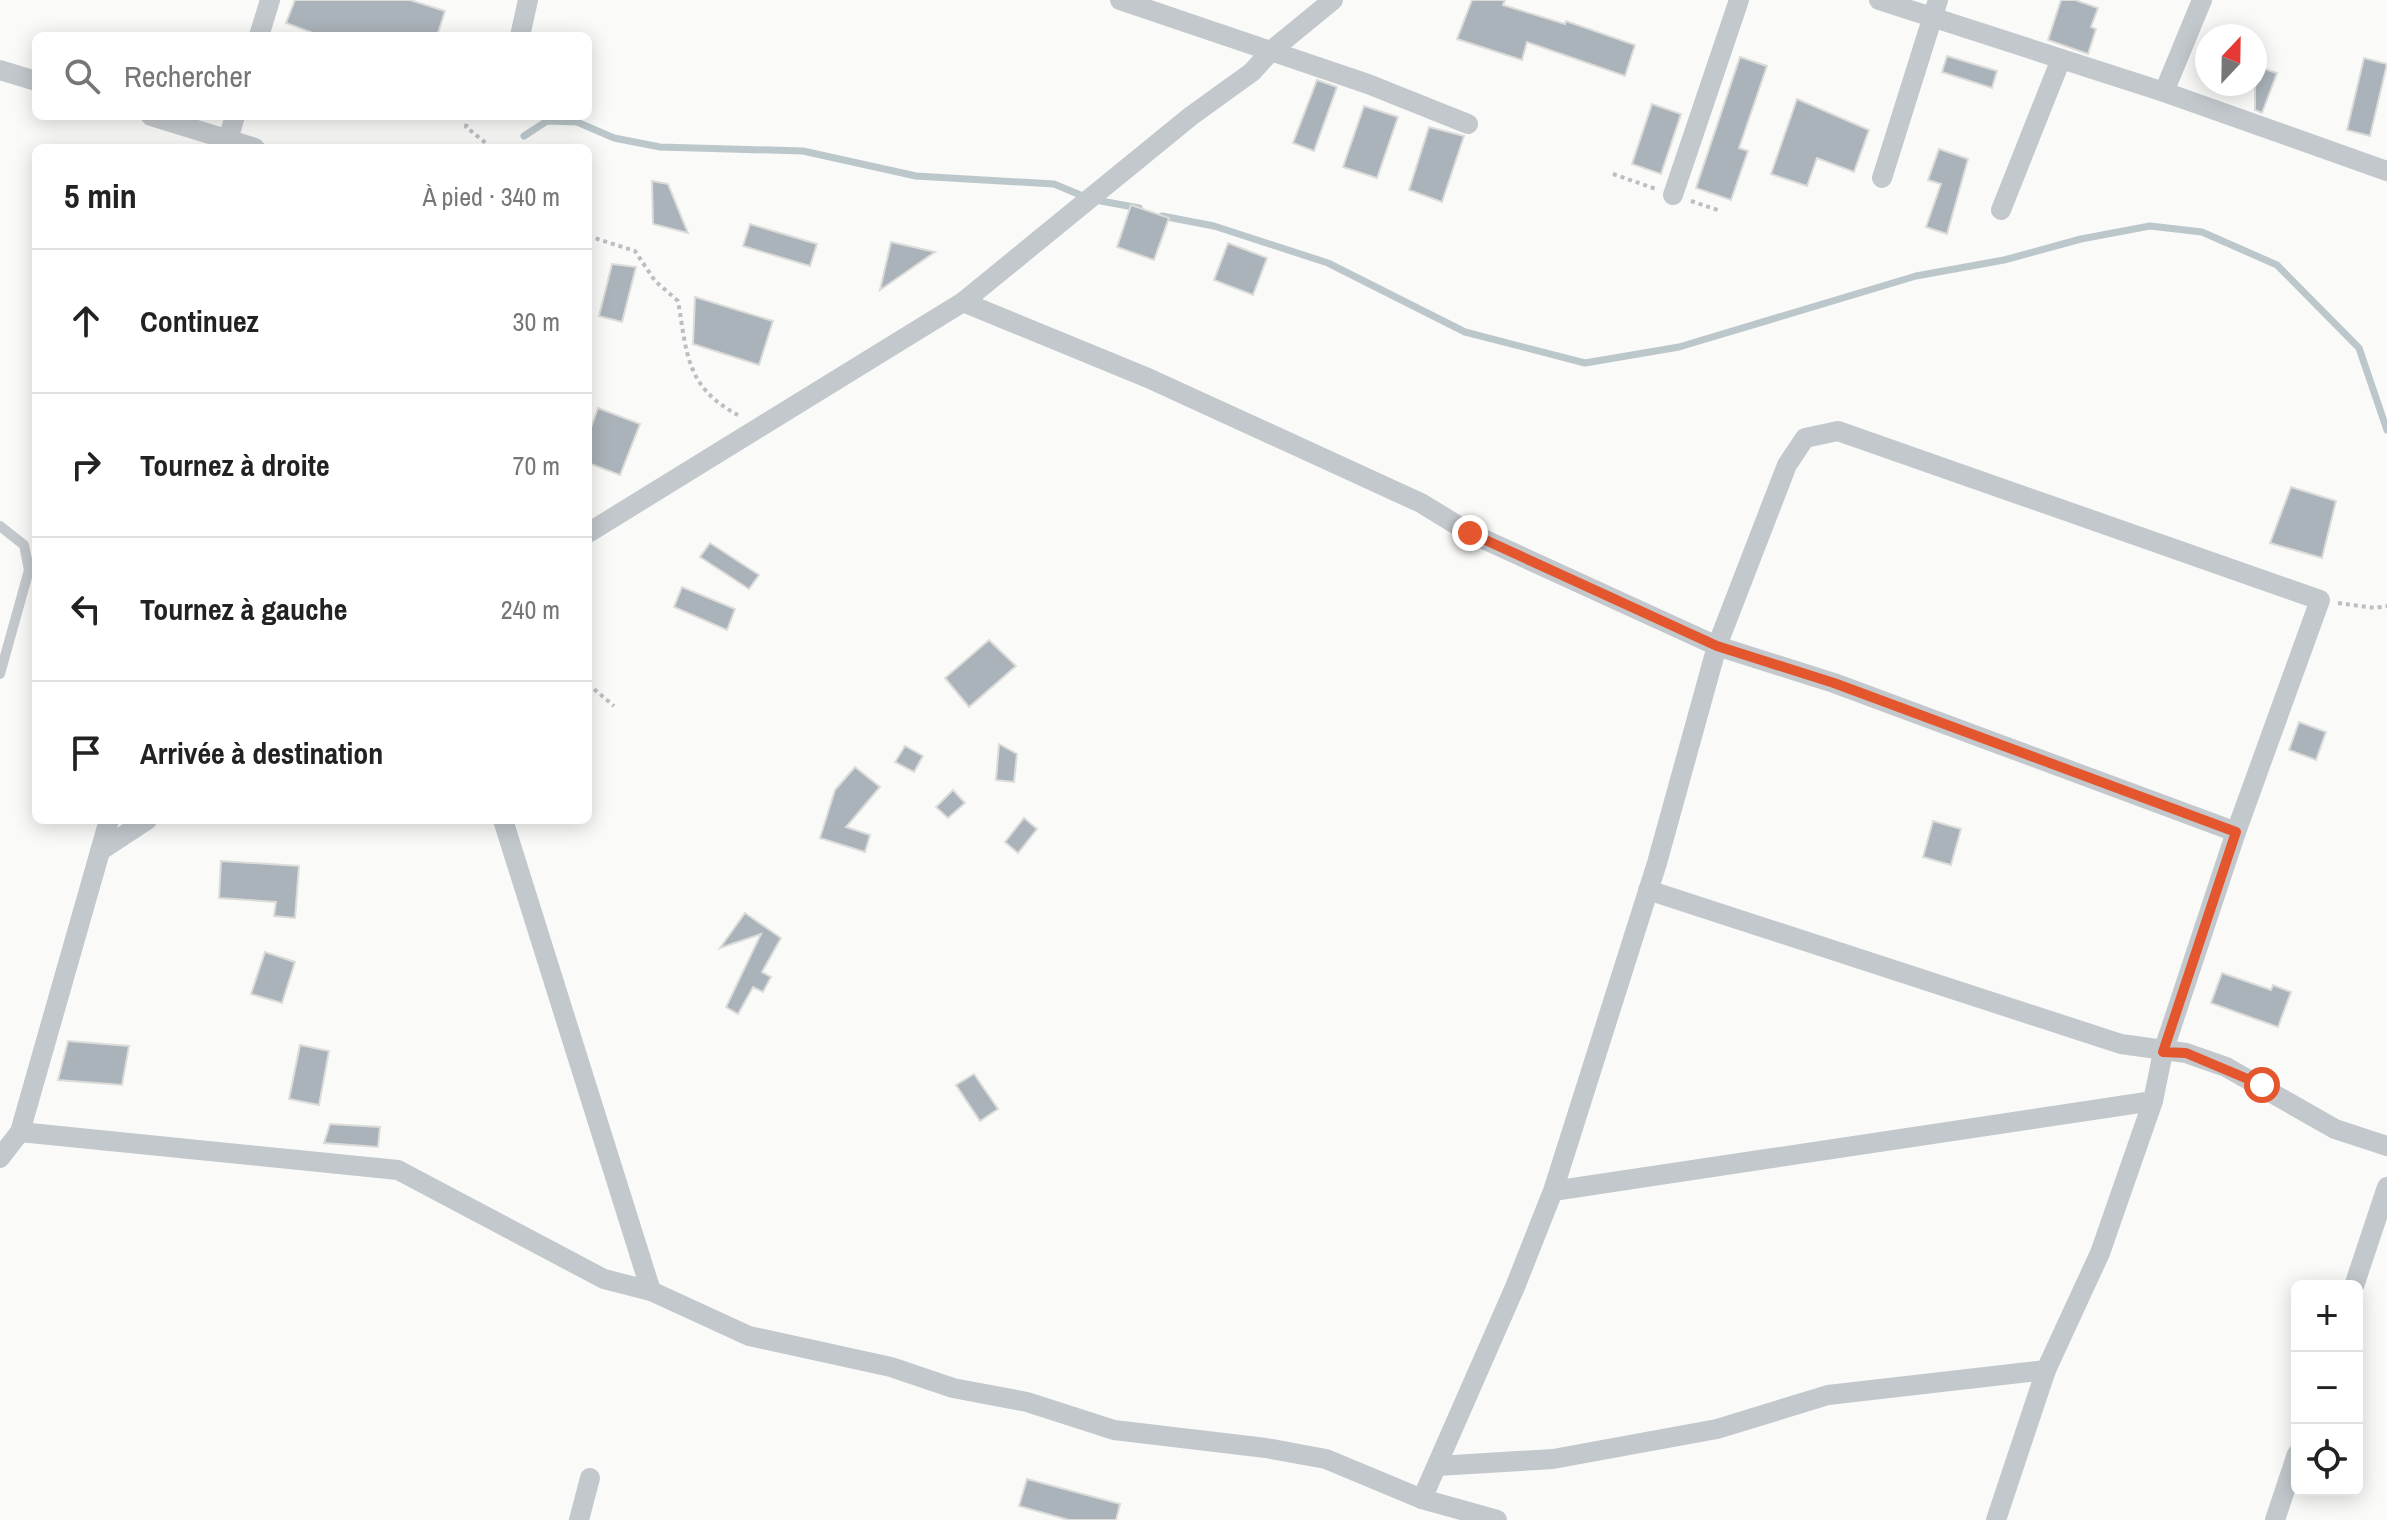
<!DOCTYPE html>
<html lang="fr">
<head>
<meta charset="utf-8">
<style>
  :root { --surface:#fff; --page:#f2f2f2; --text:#222; --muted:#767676; --line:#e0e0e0 }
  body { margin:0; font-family:"Archivo Narrow",sans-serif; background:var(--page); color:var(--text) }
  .controls { position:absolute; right:24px; bottom:24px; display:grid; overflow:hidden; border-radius:12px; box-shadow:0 4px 20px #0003 }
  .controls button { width:72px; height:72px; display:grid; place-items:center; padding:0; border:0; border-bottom:2px solid var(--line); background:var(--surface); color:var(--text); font:40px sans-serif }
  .compass { position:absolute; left:2195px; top:24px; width:72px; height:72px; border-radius:50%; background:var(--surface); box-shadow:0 4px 20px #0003; rotate:22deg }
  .stop { position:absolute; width:24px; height:24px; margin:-18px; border:6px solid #e4572e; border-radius:50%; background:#fff }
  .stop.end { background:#e4572e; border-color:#fff; box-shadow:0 2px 8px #0008 }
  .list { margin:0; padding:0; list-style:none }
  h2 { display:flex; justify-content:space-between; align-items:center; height:104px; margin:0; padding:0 32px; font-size:34px }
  h2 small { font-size:26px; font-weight:400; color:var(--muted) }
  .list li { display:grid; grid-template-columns:52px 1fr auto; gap:24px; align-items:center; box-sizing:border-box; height:144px; padding:0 32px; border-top:2px solid var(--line) }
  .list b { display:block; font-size:30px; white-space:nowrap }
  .list em { font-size:26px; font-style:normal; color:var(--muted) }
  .icon { flex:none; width:44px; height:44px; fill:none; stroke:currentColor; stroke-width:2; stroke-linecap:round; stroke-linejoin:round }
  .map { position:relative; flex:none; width:2387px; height:1520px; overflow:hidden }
  .search { position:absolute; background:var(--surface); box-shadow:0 4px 20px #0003; left:32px; top:32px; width:560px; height:88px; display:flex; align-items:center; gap:20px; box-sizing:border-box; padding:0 28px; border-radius:12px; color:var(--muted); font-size:30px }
  .panel { position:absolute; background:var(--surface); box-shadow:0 4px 20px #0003; left:32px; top:144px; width:560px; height:680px; border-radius:12px }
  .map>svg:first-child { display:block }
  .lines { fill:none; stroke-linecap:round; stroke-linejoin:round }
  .stream { stroke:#bbc7cb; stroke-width:7 }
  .building { fill:#aab3b9; stroke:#dcdcda; stroke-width:2 }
  .path { stroke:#bbbfc2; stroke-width:4; stroke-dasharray:4 4; stroke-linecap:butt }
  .service { stroke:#c3c8cc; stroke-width:10 }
  .minor { stroke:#c3c8cc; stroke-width:20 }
  .route { stroke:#e4572e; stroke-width:10 }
</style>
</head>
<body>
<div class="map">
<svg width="2387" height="1520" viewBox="0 0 2387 1520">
  <rect width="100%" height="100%" fill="#fafaf8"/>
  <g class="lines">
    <!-- stream -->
    <g class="stream">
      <polyline points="524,136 547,121 577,122 614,138 660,147 803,151 916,176 1054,184 1090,199 1139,208"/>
      <polyline points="1162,216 1214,226 1328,263 1465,332 1585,363 1679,347 1916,276 2004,260 2081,239 2150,226 2202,232 2277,265 2359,348 2387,430"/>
    </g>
  </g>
  <!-- building -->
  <g class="building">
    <polygon points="295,0 410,0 445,11 437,36 321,36 286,23"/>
    <polygon points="1472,0 1505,0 1503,5 1565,24 1566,21 1635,45 1625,76 1527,42 1522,60 1457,39"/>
    <polygon points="2061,0 2075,0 2098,8 2091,27 2096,29 2088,54 2048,40"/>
    <polygon points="1947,56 1997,71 1992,88 1942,72"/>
    <polygon points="1740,57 1767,66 1739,148 1748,151 1731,200 1696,188"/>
    <polygon points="2364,58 2387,64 2370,136 2347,130"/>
    <polygon points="2255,66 2277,73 2262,113 2255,110"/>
    <polygon points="1317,80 1337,87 1314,151 1293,143"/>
    <polygon points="1797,99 1869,130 1854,172 1817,158 1807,186 1771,174"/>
    <polygon points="1652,104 1681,114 1661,174 1632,164"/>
    <polygon points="1364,106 1398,117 1377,178 1343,167"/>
    <polygon points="1429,127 1464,136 1442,202 1409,190"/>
    <polygon points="1939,149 1968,159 1947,234 1926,227 1941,184 1928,180"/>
    <polygon points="652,181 668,184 688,233 653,224"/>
    <polygon points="1131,205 1169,218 1154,260 1117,247"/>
    <polygon points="750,224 817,244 810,266 743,246"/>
    <polygon points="891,242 935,252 880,290"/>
    <polygon points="1228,243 1267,258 1253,295 1214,280"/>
    <polygon points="612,264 636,267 622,322 599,316"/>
    <polygon points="695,297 773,321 759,365 693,344"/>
    <polygon points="598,408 640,424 620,475 588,463 588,436"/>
    <polygon points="2291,487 2336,501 2322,558 2270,543"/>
    <polygon points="710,543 759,575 749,589 700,557"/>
    <polygon points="682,587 735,609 727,630 674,607"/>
    <polygon points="989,640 1016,666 969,707 945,678"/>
    <polygon points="2299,722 2326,732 2316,760 2289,750"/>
    <polygon points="999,744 1017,754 1014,782 996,780"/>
    <polygon points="905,746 923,756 914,772 895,762"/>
    <polygon points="855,767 880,787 846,827 870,835 865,852 820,838 835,790"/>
    <polygon points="953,790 965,803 948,818 936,807"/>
    <polygon points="1024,818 1037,829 1018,853 1005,842"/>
    <polygon points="1933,821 1961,829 1951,865 1923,857"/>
    <polygon points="221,861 299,866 295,918 274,916 276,902 219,898"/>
    <polygon points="745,913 781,938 762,972 771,977 763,992 753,987 738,1014 726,1007 761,934 720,948"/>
    <polygon points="265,952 295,962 282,1003 251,994"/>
    <polygon points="2222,973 2271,990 2273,985 2291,992 2278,1027 2211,1003"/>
    <polygon points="68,1041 129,1046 122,1085 58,1080"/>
    <polygon points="300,1045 329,1051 319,1105 289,1099"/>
    <polygon points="974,1074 998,1109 980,1121 956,1085"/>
    <polygon points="330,1124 380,1127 378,1147 324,1143"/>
    <polygon points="1027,1479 1120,1504 1116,1520 1069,1520 1019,1506"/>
  </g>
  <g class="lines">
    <!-- path -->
    <g class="path">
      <polyline points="468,116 466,127 492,148"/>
      <polyline points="1613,174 1656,189"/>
      <polyline points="1691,201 1721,211"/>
      <path d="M588,236L635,251L655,281L678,301C687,352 685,387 738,415"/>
      <polyline points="2338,603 2375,608 2387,606"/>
      <polyline points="588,684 614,706"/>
    </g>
    <!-- service -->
    <polyline class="service" points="0,526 24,545 29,570 0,674"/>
    <!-- minor -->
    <g class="minor">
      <polyline points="1120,0 1368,84 1468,124"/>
      <polyline points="1879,0 2164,92 2387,171"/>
      <polyline points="259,36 270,0"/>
      <polyline points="520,36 528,0"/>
      <polyline points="0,70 36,81"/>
      <polyline points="2164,92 2202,0"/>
      <polyline points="151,116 255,148"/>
      <polyline points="228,140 235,116"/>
      <polyline points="1882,178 1938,0"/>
      <polyline points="1673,195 1739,0"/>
      <polyline points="2001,210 2061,59"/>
      <polyline points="963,302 1148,378 1421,503 1470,533 1717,646 1834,683 2236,832"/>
      <polyline points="588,533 963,302 1191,116 1252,72 1272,50 1333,0"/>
      <polyline points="109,820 20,1132 398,1170 604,1279 651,1291 749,1336 891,1367 953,1388 1027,1402 1114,1430 1266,1448 1326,1459 1422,1499 1497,1520"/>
      <polyline points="503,820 651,1291"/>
      <polyline points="100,851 147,820"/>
      <polyline points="1648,890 2121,1044 2186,1053 2226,1067 2335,1129 2387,1146"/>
      <polyline points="0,1158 20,1132"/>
      <polyline points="2354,1286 2387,1187"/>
      <polyline points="1437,1466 1553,1459 1717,1429 1828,1395 2046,1370 2100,1253 2153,1101"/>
      <polyline points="1422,1499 1515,1287 1553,1191 1657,863 1717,646 1787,465 1805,438 1838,431 2320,600 2236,832 2163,1052 2153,1101 1553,1191"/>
      <polyline points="579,1520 590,1478"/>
      <polyline points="1996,1520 2046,1370"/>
      <polyline points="2275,1520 2297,1454"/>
    </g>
  </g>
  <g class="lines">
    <!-- route -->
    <polyline class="route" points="1470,533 1717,646 1834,683 2236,832 2163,1052 2186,1053 2262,1085"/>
  </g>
</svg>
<div class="controls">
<button>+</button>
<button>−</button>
<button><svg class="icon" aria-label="locate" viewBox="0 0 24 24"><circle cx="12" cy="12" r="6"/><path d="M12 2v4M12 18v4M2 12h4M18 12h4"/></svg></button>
</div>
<svg class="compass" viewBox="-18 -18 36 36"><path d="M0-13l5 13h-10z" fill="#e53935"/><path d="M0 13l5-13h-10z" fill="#767676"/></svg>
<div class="stop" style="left:2262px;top:1085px"></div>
<div class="stop end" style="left:1470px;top:533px"></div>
<div class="search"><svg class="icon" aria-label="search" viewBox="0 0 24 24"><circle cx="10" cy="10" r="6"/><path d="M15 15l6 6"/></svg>Rechercher</div>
<section class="panel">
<h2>5 min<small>À pied · 340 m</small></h2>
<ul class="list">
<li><svg class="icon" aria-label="ahead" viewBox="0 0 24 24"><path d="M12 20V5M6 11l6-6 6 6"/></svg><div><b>Continuez</b></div><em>30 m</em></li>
<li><svg class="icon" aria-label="right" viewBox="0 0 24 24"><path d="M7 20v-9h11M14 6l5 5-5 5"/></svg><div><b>Tournez à droite</b></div><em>70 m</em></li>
<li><svg class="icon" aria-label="left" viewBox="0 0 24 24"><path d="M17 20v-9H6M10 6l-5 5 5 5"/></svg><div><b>Tournez à gauche</b></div><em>240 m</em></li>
<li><svg class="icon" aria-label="arrive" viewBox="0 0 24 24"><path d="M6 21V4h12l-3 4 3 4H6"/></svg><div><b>Arrivée à destination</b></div></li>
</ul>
</section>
</div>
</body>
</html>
